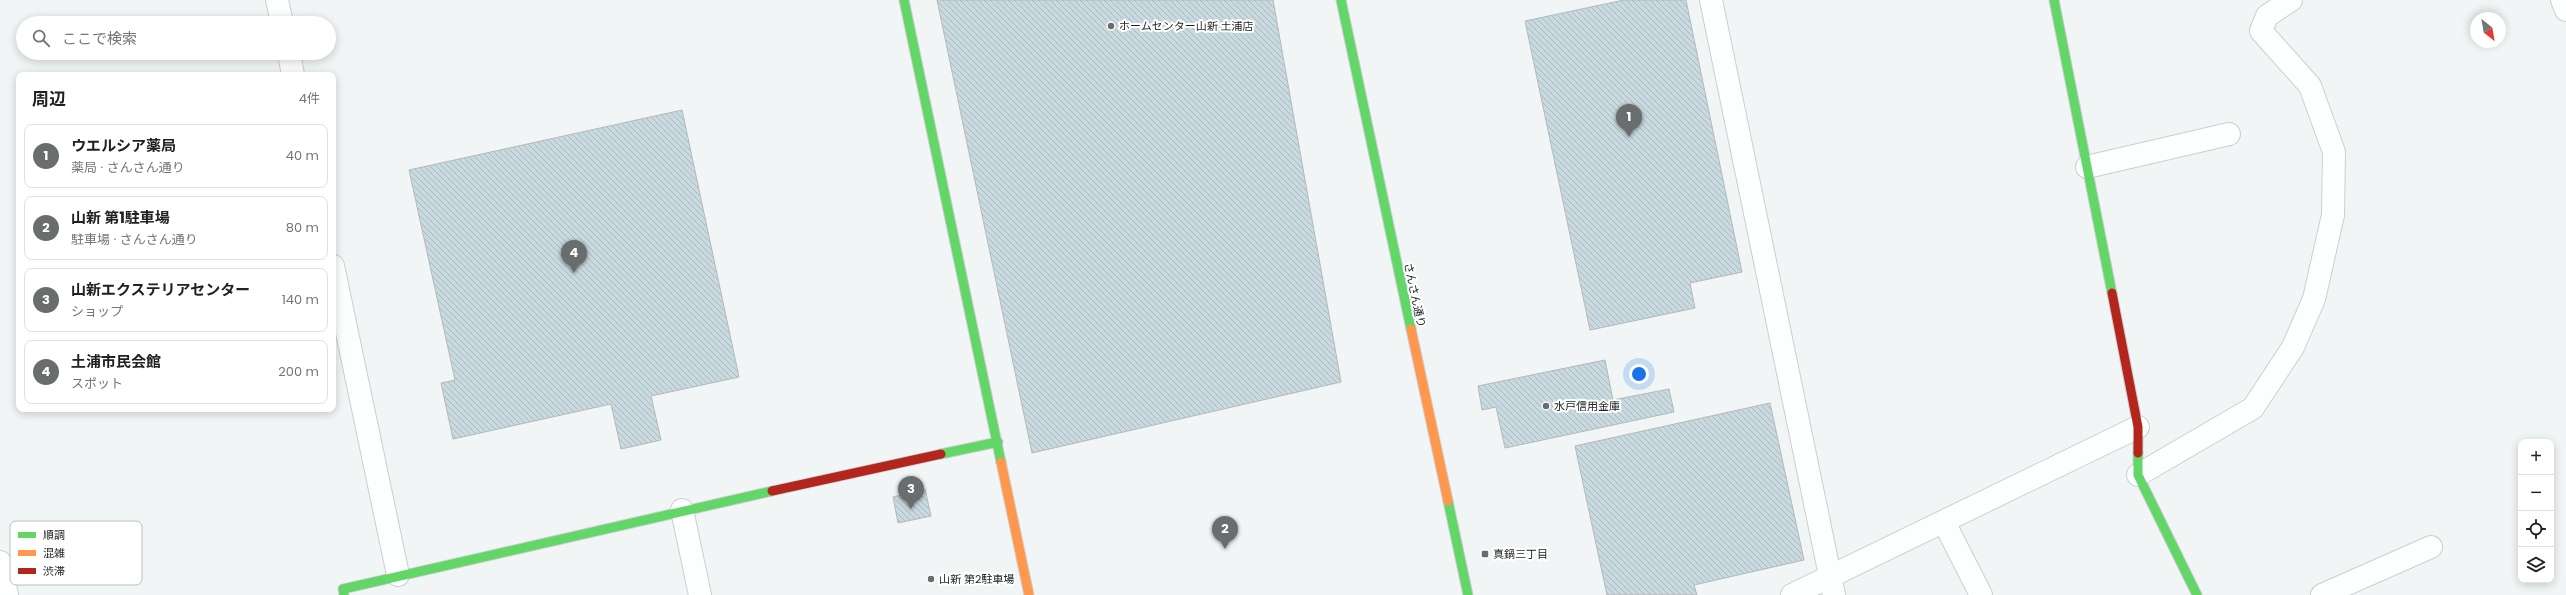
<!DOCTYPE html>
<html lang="ja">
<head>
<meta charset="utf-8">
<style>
  :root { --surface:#fff; --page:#f2f2f2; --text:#202124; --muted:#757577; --line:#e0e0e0; --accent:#6a6d6e }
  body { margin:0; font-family:Poppins,"Noto Sans JP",sans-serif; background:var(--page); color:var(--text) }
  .controls { position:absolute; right:12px; bottom:12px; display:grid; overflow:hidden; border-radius:8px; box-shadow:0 2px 10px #0003 }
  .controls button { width:36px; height:36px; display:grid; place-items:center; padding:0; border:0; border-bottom:1px solid var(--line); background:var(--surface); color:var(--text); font:20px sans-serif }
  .compass { position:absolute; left:2470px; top:12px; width:36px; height:36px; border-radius:50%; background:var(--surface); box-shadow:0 2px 10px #0003; rotate:149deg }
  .you { position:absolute; left:1639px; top:374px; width:14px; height:14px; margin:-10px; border:3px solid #fff; border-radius:50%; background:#1a73e8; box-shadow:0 0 0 6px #1a73e833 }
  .badge { display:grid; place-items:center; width:26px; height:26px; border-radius:50%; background:var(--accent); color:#fff; font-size:13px; font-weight:700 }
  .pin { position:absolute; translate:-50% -33px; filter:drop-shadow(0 1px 2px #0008) }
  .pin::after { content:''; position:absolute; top:21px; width:14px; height:12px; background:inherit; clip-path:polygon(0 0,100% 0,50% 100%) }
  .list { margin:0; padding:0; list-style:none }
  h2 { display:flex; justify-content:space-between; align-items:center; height:52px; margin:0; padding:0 16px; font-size:17px }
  h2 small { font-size:13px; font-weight:400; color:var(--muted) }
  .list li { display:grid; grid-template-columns:26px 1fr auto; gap:12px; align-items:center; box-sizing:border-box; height:64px; margin:0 8px 8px; padding:0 8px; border:1px solid var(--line); border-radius:8px }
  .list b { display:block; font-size:15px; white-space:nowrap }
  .list p { margin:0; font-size:13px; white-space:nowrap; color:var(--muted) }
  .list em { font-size:13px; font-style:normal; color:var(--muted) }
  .icon { flex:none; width:22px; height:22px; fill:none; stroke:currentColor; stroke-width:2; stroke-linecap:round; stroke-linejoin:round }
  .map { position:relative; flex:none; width:2566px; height:595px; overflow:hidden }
  .search { position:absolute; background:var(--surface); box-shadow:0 2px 10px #0003; left:16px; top:16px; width:320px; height:44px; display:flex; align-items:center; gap:10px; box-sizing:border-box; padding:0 14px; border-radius:22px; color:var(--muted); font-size:15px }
  .panel { position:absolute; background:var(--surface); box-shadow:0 2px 10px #0003; left:16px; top:72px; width:320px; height:340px; border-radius:8px }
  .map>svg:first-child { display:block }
  .building { fill:url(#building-back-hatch); stroke:#b6b8b9 }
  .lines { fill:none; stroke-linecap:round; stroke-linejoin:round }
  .street-casing { stroke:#cccfd0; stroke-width:24 }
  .fast-casing { stroke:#cccfd0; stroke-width:11 }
  .slow-casing { stroke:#cccfd0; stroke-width:11 }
  .jam-casing { stroke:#cccfd0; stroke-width:11 }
  .street { stroke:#fdfefe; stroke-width:22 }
  .fast { stroke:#63d668; stroke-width:9 }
  .slow { stroke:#ff974d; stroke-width:9 }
  .jam { stroke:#b3261e; stroke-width:9 }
  .poi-dot { fill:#6a6d6e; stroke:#fff; stroke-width:1.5 }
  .labels { text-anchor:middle; stroke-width:4; stroke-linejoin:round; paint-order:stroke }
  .poi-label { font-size:11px; fill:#212425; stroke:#fff; text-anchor:start }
  .street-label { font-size:11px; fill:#212425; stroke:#fff }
  .key { fill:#fff; stroke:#bcbdbe; stroke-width:1 }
  .key-label { font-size:11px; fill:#212425 }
</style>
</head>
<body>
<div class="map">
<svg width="2566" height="595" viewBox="0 0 2566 595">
  <defs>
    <pattern id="building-back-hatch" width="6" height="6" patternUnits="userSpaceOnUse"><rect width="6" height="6" fill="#c8d9df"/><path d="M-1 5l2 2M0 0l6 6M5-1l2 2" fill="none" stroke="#acbabf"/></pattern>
  </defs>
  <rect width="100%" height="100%" fill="#f1f5f6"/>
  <!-- building -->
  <g class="building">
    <polygon points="937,0 1273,0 1341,382 1032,453"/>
    <polygon points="1624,0 1686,0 1742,272 1690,283 1695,308 1590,330 1525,21"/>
    <polygon points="682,110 739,377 651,396 661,440 621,449 611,404 453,439 441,383 455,380 409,170"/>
    <polygon points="1605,360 1613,400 1669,389 1674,412 1505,448 1496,407 1482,410 1478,386"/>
    <polygon points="1770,403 1804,560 1694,585 1697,595 1607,595 1575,446"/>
    <polygon points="925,489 931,516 898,523 893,497"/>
  </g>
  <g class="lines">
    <!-- street casing -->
    <g class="street-casing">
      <g id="street">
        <polyline points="277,0 282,23"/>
        <polyline points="1711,0 1834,595"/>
        <polyline points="2562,0 2566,10"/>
        <polyline points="289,53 293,75"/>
        <polyline points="2087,167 2229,134"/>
        <polyline points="333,266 398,575"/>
        <polyline points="2138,475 2253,408 2293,347 2314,299 2333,215 2334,152 2310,86 2261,31 2267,16 2291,0"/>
        <polyline points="682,510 700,595"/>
        <polyline points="1944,522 1981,595"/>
        <polyline points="0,562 7,595"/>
        <polyline points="1792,595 2138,427"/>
        <polyline points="2322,595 2431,547"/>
      </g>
    </g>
    <!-- fast casing -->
    <g class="fast-casing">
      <g id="fast">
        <polyline points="904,0 1001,462"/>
        <polyline points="1341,0 1411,329"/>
        <polyline points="2054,0 2112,293"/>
        <polyline points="2138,453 2138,475 2197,595"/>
        <polyline points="941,454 998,442"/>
        <polyline points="1448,501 1468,595"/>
        <polyline points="344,595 343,589 772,491"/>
      </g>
    </g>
    <!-- slow casing -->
    <g class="slow-casing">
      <g id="slow">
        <polyline points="1411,329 1448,501"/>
        <polyline points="1001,462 1029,595"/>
      </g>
    </g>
    <!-- jam casing -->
    <g class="jam-casing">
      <g id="jam">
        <polyline points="2112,293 2138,427 2138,453"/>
        <polyline points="772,491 941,454"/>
      </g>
    </g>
    <!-- street -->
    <use href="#street" class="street"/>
    <!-- fast -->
    <use href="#fast" class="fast"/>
    <!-- slow -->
    <use href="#slow" class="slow"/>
    <!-- jam -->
    <use href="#jam" class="jam"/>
  </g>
  <!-- markers -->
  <g class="poi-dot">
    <circle cx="1111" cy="26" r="4"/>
    <circle cx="1546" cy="406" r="4"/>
    <rect x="1481" y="550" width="8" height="8" rx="2"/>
    <circle cx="931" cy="579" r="4"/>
  </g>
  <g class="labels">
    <!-- poi labels -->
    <g class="poi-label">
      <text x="1119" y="30">ホームセンター山新 土浦店</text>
      <text x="1554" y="410">水戸信用金庫</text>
      <text x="1493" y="558">真鍋三丁目</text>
      <text x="939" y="583">山新 第2駐車場</text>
    </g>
    <!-- street labels -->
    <g class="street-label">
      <text transform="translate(1415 295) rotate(78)" y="4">さんさん通り</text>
    </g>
  </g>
  <!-- legend -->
  <rect x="10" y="521" width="132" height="64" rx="6" class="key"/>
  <rect x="18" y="532" width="18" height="6" fill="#63d668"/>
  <rect x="18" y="550" width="18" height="6" fill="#ff974d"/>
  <rect x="18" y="568" width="18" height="6" fill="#b3261e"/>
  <g class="key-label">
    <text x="43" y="539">順調</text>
    <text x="43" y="557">混雑</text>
    <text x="43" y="575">渋滞</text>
  </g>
</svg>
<div class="controls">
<button>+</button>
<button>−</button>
<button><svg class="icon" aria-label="locate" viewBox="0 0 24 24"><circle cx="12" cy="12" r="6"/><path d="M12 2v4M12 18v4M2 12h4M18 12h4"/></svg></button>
<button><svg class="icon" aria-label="layers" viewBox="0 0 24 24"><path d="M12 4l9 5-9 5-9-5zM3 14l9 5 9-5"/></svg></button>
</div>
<svg class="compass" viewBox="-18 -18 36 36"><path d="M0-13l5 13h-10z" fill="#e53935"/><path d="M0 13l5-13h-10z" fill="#757577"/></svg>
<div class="you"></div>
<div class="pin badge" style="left:1629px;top:137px">1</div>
<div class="pin badge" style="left:1225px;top:549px">2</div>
<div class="pin badge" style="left:911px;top:509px">3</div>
<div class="pin badge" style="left:574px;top:273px">4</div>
<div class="search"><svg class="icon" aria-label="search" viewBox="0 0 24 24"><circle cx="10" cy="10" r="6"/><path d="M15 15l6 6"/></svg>ここで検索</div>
<section class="panel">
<h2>周辺<small>4件</small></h2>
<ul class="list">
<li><span class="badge">1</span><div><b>ウエルシア薬局</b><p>薬局 · さんさん通り</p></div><em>40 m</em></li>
<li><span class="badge">2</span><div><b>山新 第1駐車場</b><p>駐車場 · さんさん通り</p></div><em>80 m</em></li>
<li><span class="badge">3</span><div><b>山新エクステリアセンター</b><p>ショップ</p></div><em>140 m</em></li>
<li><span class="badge">4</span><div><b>土浦市民会館</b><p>スポット</p></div><em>200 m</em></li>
</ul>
</section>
</div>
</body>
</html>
